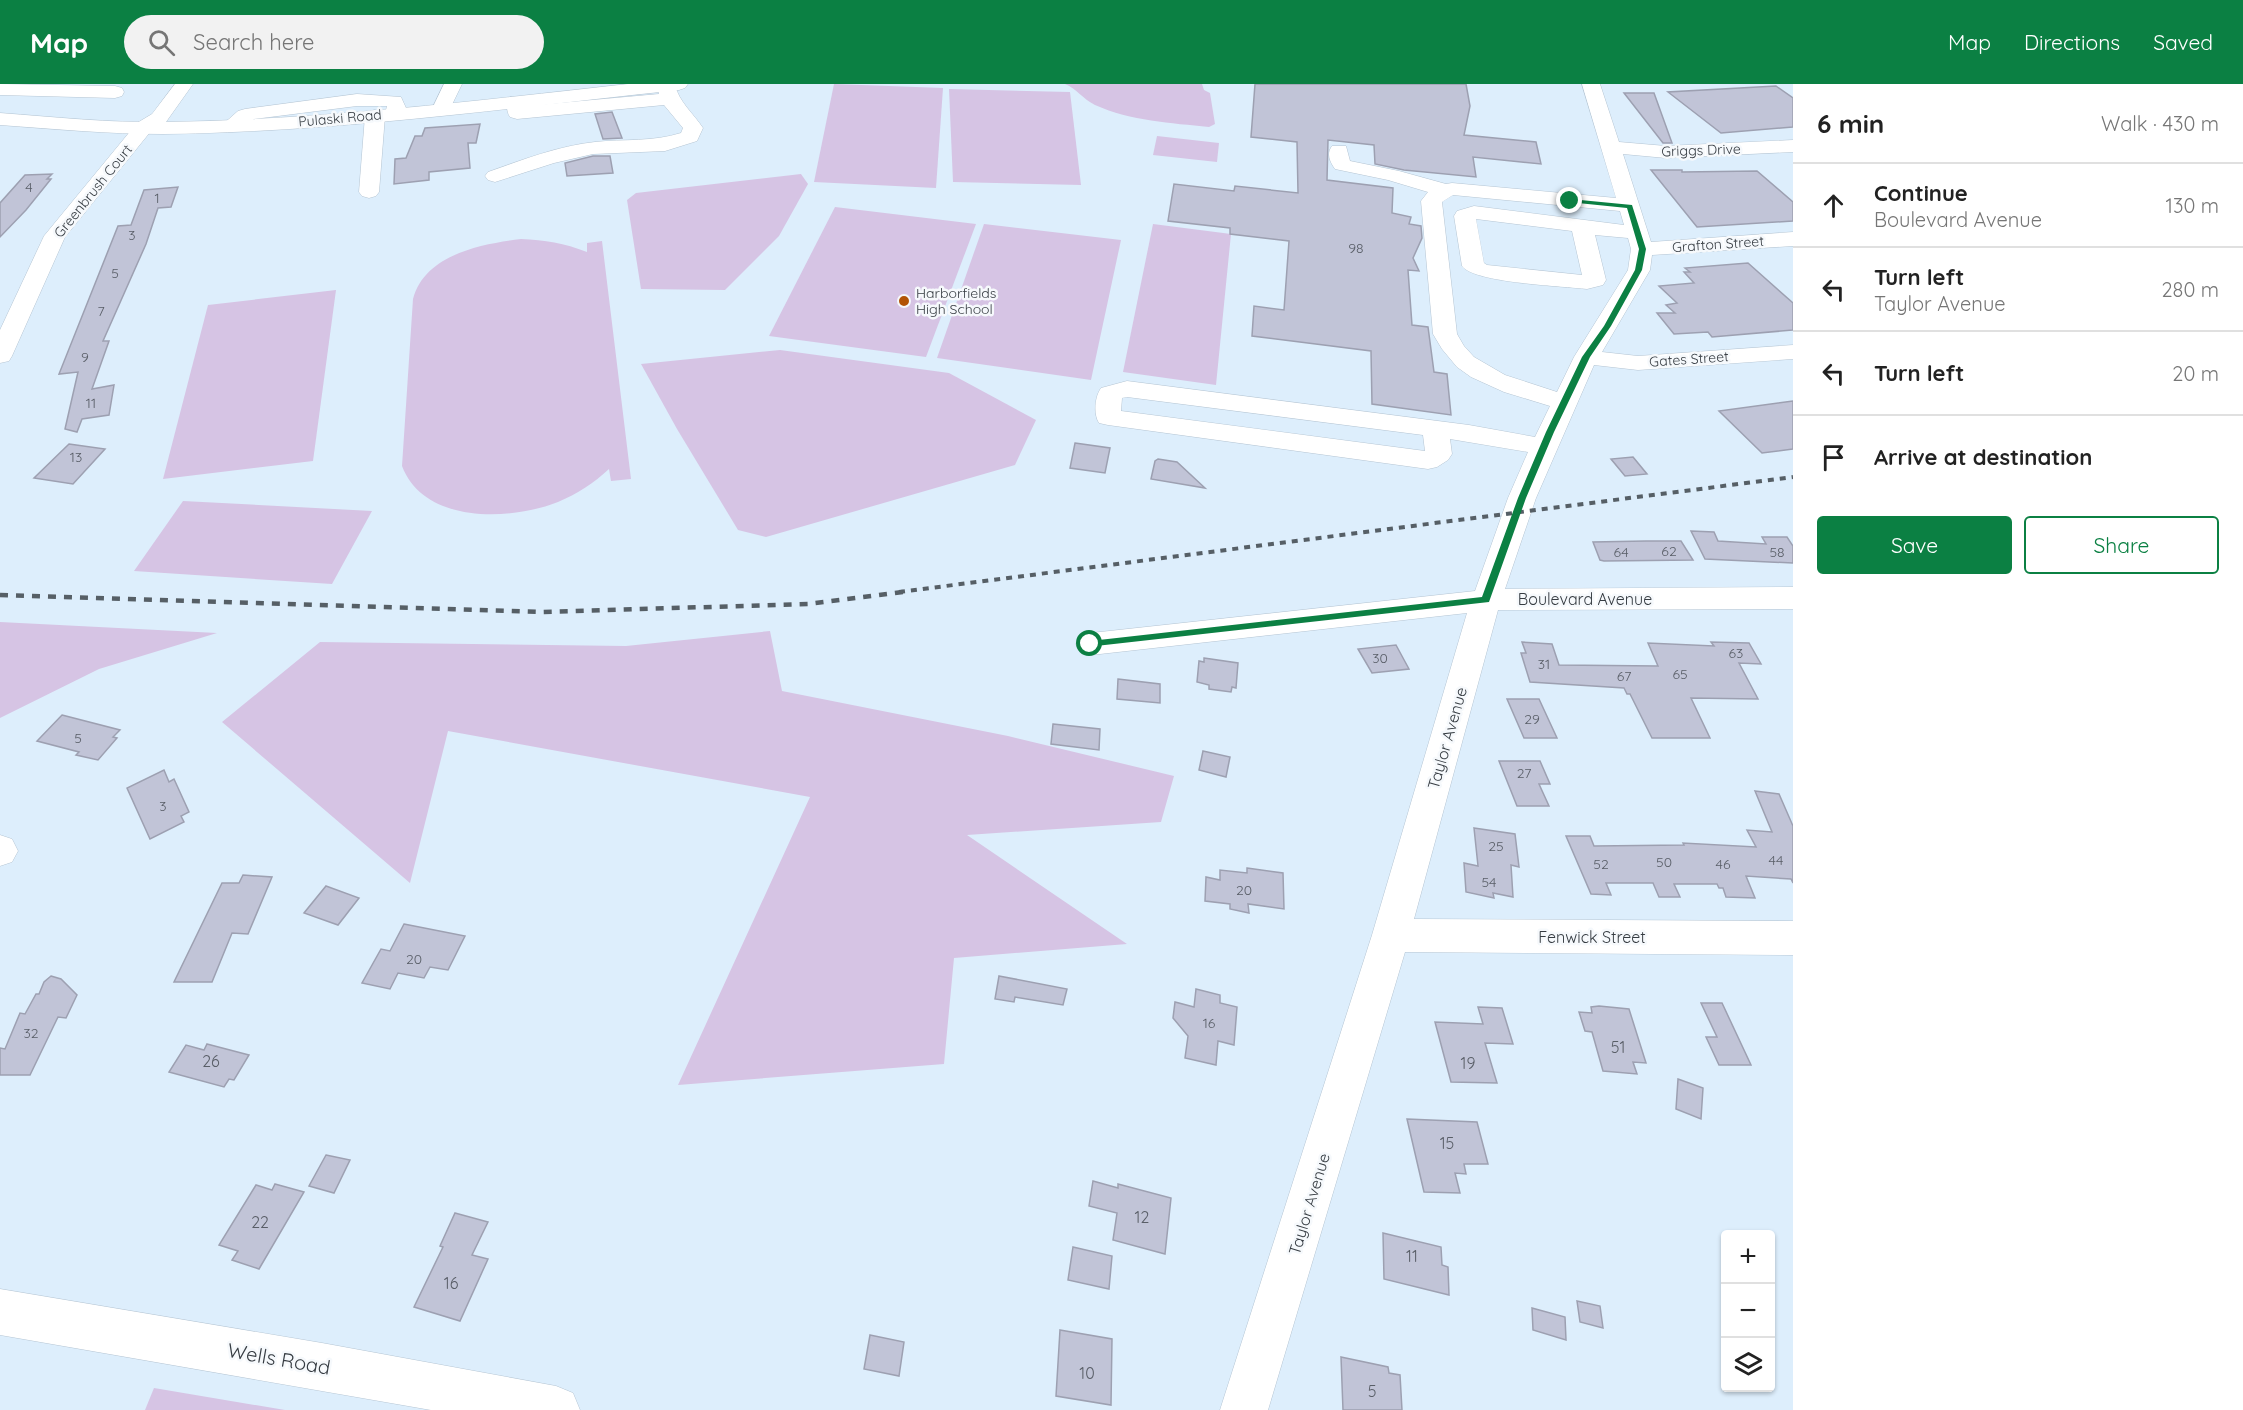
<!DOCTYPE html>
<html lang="en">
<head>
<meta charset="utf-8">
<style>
  :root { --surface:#fff; --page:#f2f2f2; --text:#222; --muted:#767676; --line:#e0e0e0; --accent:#0b8043 }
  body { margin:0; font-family:Quicksand,sans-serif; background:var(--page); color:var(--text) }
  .controls { position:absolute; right:18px; bottom:18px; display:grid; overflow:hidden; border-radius:6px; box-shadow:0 2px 4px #0004 }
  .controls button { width:54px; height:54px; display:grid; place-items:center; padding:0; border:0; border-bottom:2px solid var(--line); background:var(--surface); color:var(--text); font:30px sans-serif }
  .stop { position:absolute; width:18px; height:18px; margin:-14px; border:4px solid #0b8043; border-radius:50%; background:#fff }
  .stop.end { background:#0b8043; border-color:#fff; box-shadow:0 2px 6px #0008 }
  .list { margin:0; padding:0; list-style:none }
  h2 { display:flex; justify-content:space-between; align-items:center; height:78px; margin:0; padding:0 24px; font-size:26px }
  h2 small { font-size:20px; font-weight:400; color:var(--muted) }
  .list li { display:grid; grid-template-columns:39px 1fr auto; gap:18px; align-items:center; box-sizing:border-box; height:84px; padding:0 24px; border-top:2px solid var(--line) }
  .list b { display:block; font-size:22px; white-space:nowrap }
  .list p { margin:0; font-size:20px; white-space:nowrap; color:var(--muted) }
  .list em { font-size:20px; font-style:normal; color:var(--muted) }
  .actions { display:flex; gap:12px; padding:18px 24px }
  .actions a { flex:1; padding:14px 0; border:2px solid var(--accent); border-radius:6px; text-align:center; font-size:21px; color:var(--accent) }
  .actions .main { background:var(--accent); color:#fff }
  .icon { flex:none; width:33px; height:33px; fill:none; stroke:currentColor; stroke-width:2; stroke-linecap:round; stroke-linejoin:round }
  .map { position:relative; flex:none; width:1793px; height:1326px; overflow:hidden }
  header { display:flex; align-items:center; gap:36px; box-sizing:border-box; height:84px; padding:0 30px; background:var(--accent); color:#fff }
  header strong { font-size:28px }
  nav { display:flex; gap:33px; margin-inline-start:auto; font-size:21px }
  .search { width:420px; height:54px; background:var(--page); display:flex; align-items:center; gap:15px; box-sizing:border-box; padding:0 21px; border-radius:33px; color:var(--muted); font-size:22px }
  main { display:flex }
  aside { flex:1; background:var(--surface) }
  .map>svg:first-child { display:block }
  .green { fill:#d6c4e4 }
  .building { fill:#c1c4d7; stroke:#9da0b1; stroke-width:1.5 }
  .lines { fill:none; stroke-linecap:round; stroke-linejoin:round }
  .minor-casing { stroke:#b5c5d3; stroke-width:1 }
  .major-casing { stroke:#b5c5d3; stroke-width:1 }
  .minor { fill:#fff; fill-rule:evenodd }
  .major { fill:#fff; fill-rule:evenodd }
  .rail-far1 { stroke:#565f66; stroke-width:4; stroke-dasharray:6 6; stroke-linecap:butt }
  .rail { stroke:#565f66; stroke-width:4.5; stroke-dasharray:8 8; stroke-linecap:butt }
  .route { fill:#0b8043 }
  .poi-dot { fill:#b25406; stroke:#f6f9fc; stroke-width:2 }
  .labels { text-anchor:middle; stroke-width:5; stroke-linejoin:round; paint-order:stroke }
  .far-street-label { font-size:14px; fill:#363c42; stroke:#f6f9fc }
  .number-label { font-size:14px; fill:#595e67 }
  .far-poi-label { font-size:14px; fill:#363c42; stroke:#f6f9fc; text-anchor:start }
  .street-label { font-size:16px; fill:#363c42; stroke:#f6f9fc }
  .near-number-label { font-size:16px; fill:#595e67 }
  .near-street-label { font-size:20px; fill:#363c42; stroke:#f6f9fc }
</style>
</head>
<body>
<header>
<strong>Map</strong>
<div class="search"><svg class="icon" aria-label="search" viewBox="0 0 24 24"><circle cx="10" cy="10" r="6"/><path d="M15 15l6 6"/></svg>Search here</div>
<nav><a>Map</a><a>Directions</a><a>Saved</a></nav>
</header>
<main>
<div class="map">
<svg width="1793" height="1326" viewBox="0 0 1793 1326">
  <rect width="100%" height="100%" fill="#ddeefc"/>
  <!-- green -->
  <g class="green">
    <polygon points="834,0 943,4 936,104 814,98"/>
    <path d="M1065,0H1202L1204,6L1210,9L1215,40L1209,43C1171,39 1131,37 1095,21C1083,15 1077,5 1065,0Z"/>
    <polygon points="949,5 1070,8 1081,101 953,98"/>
    <polygon points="1157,52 1219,59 1217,78 1153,71"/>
    <polygon points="801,90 808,100 779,152 725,206 641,205 627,116 636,109"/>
    <polygon points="835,123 976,140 926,273 769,252"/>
    <polygon points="984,140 1121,156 1091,296 937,274"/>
    <polygon points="1153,140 1231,150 1216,301 1123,288"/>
    <path d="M521,155C545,156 564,159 587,168V159L602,157L631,395L611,397L609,385C594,399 577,410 558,418C510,437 424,440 402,382L413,215C425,170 482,160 521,155Z"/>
    <polygon points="336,206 313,377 163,395 208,221"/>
    <polygon points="780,266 949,289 1036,336 1015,381 766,453 738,446 677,345 641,280"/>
    <polygon points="183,417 372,427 332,500 134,487"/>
    <polygon points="0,538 217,549 99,585 0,634"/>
    <polygon points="770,547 782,607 1008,652 1174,692 1161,738 967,751 1127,860 954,874 944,980 678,1001 810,713 448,647 410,799 222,638 320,558 626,562"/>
    <polygon points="154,1304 285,1326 145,1326"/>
  </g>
  <!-- building -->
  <g class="building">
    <polygon points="1255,0 1466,0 1470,22 1464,51 1536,58 1541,80 1473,73 1476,93 1404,86 1375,80 1374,61 1328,56 1327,96 1393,104 1392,129 1411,133 1409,140 1421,142 1422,154 1413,174 1419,187 1408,186 1412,241 1428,243 1434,288 1447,290 1451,331 1372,320 1371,267 1252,252 1254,222 1284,226 1289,157 1230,150 1230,144 1168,137 1174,100 1234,107 1235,102 1298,109 1297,58 1251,53"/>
    <polygon points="1776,2 1793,14 1793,43 1721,49 1668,8"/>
    <polygon points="1624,9 1654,9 1672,59 1663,59"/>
    <polygon points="612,28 622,54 603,55 595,30"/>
    <polygon points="480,40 476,59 468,59 470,84 429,88 429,96 394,100 395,75 406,74 415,52 422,52 425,44"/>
    <polygon points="593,72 610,72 613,89 567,92 565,79"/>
    <polygon points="1651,86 1682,86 1682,88 1757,87 1793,118 1793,137 1697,143"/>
    <polygon points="52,90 47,95 51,95 26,126 0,153 0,119 25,91"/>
    <polygon points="178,103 171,123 158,124 146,160 103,257 109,257 92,305 114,301 109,331 82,335 77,348 65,345 78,288 59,290 118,142 131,141 144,106"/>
    <polygon points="1748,179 1793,219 1793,246 1712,253 1708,248 1674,250 1657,229 1675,229 1666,221 1677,219 1659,202 1694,199 1684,188 1690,188 1685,184"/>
    <polygon points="1793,317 1793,365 1762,369 1719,327"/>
    <polygon points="1075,359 1110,364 1105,389 1070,384"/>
    <polygon points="69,360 105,365 73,400 34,394"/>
    <polygon points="1633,373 1647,390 1625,392 1611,375"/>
    <polygon points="1158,375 1177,378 1205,404 1151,395 1155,377"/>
    <polygon points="1691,447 1714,448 1718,457 1766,460 1762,453 1787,453 1793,462 1793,479 1705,475"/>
    <polygon points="1646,457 1681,457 1693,476 1604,477 1600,476 1593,458"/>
    <polygon points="1522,558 1552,560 1559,581 1658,582 1648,559 1714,562 1711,558 1749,559 1761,580 1739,579 1758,615 1691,614 1710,654 1652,654 1630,610 1627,610 1624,604 1530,598 1521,569 1526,569"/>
    <polygon points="1396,561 1409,585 1372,589 1358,565"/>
    <polygon points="1204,574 1238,579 1236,604 1232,603 1231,608 1209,605 1209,601 1197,598 1199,577 1204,578"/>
    <polygon points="1118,595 1160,600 1160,619 1117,615"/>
    <polygon points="1507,615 1539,615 1557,654 1524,654"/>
    <polygon points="62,631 120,646 113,653 117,654 98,676 76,671 79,668 37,657"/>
    <polygon points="1053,640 1100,645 1099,666 1051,660"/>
    <polygon points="1203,667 1230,673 1226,693 1199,686"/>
    <polygon points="1499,677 1540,677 1550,700 1539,700 1549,722 1517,722"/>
    <polygon points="164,686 169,698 174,695 189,728 181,732 184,738 150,755 127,704"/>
    <polygon points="1755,707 1779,710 1793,742 1793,799 1791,795 1746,792 1755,814 1726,813 1723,804 1719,804 1717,800 1674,800 1680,813 1659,813 1653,799 1606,799 1611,811 1591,810 1566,752 1590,752 1594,762 1684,761 1683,759 1756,763 1747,746 1772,748"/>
    <polygon points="1474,744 1515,750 1519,783 1511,781 1513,813 1493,809 1494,814 1466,808 1464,779 1478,782"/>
    <polygon points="1247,784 1283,789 1284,825 1248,820 1249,829 1230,825 1230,820 1205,817 1206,793 1220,796 1220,786 1247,789"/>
    <polygon points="243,791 272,793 248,850 232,849 212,898 174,898 222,799 239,799"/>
    <polygon points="326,802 359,814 338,841 304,829"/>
    <polygon points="404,840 465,852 448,886 430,883 424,894 398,889 390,905 362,899 381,865 390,867"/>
    <polygon points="51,892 61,895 77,911 66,934 58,933 30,991 0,991 0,964 5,965 20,929 25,930 36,910 39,910 44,898"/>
    <polygon points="999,892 1067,905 1063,921 1015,913 1014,918 995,915"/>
    <polygon points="1196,905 1220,911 1220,919 1237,923 1234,961 1218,957 1216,981 1185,974 1188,952 1173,934 1175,918 1194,923"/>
    <polygon points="1701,919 1722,919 1751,981 1719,981 1706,953 1717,953"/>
    <polygon points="1599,922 1629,925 1646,979 1633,978 1637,990 1603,987 1592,948 1585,947 1579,928 1592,929 1591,923"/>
    <polygon points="1478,923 1502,924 1513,960 1485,959 1497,999 1451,998 1435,938 1483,940"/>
    <polygon points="207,960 249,971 234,996 229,995 224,1003 169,988 186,961 204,966"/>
    <polygon points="1678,995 1703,1004 1701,1035 1676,1025"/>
    <polygon points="1407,1035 1477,1038 1488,1080 1464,1080 1466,1090 1455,1089 1460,1109 1424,1108"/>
    <polygon points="326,1071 350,1076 334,1109 309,1102"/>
    <polygon points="1093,1097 1118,1104 1118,1100 1171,1114 1165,1170 1113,1156 1117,1129 1089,1122"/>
    <polygon points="275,1100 304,1108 259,1185 232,1176 238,1167 219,1161 256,1101 272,1106"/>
    <polygon points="455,1129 488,1138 472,1171 488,1175 460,1237 414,1223 443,1163 440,1162"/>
    <polygon points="1383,1149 1441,1163 1442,1181 1448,1183 1449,1211 1384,1195"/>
    <polygon points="1073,1163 1112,1172 1109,1205 1068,1196"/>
    <polygon points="1577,1217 1600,1222 1603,1244 1580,1238"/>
    <polygon points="1532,1224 1565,1233 1566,1256 1533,1246"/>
    <polygon points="1060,1246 1112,1255 1111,1321 1056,1312"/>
    <polygon points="870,1251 904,1258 899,1292 864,1285"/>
    <polygon points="1341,1273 1388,1283 1389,1289 1400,1291 1402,1326 1343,1326"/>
  </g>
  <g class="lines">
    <!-- minor casing -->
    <g class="minor-casing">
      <g id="minor">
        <polygon points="0,0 115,2 122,4 124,8 122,12 115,14 0,11"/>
        <polygon points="175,0 193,0 166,38 151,47 65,153 12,272 9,277 0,279 0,246 44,152 137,39 152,30"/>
        <polygon points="444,0 462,0 448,29 434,29 432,25"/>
        <path d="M658,0L675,1C679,18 693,29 703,44L697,57L665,67L593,70L554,79L495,98L488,96L485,92L488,88C522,76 558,62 595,58C624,55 653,58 681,49L683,44L664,21L517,35L510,33C506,27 506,19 510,13H524L526,22L659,10Z"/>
        <path d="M1582,0H1600L1619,58L1666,62L1793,56V68L1666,74L1623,70L1651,158L1793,148V162L1652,171L1650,186L1602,268L1638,272L1793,261V275L1638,286L1594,281L1536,414L1505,505L1793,503V525L1498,526L1414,835L1793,837V871L1405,868L1268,1326H1220L1372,851L1467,529L1091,571L1080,568L1076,560L1080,552L1091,549L1475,507L1508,414L1528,368L1450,355L1452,370L1448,376L1437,383L1428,385L1108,341L1099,339C1093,330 1095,312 1101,304L1127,297L1469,341L1535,353L1550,322L1504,308L1471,293L1457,283L1442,265L1433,250L1421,117L1428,108L1388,96L1335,85C1330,78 1326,70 1332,62H1346L1350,77L1399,87L1446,100L1452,99L1616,114ZM1453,111L1620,127L1624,141L1474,122L1457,127L1454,132L1462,182C1474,199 1563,202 1587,205L1603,201L1606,196L1595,151L1628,154L1631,165L1628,186L1574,273L1557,308L1505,291L1474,273L1464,262L1457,250L1442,118ZM1476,135L1572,147L1582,191L1487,181L1484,179ZM1127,313L1423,351L1425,367L1121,327L1122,314Z"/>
        <polygon points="357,10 401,13 406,24 401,34 387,34 385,30 387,22 357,22 254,35 238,46 224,46 221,42 238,27 245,25"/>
        <polygon points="375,26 382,28 385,32 379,108 376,112 369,114 362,112 359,108 365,32 368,28"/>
        <polygon points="0,751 12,755 18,767 12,778 0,782"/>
        <polygon points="0,1205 322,1259 556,1302 573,1309 580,1326 431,1326 0,1251"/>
      </g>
    </g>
    <!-- major casing -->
    <g class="major-casing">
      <path id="major" d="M628,0H688L685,4L679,6C508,24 336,48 163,50C109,50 54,45 0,41V29C54,33 109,39 164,38C319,36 474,17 628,0Z"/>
    </g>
    <!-- minor -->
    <use href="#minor" class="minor"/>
    <!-- major -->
    <use href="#major" class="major"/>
    <!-- rail-far1 -->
    <polyline class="rail-far1" points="899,508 1793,393"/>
    <!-- rail -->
    <polyline class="rail" points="0,511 541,528 808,520 910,507"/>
  </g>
  <!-- route -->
  <polygon class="route" points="1570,115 1632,121 1646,165 1642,186 1611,242 1590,273 1554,348 1526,414 1489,518 1087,563 1087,558 1090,557 1482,513 1518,414 1546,348 1582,273 1604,242 1635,186 1639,165 1627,124 1568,118"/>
  <!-- markers -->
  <circle class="poi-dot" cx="904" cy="217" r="6"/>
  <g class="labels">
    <!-- far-street labels -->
    <g class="far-street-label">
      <text transform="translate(340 34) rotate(-5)" y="5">Pulaski Road</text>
      <text transform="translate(1701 66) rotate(-2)" y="5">Griggs Drive</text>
      <text transform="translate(93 107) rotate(-51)" y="5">Greenbrush Court</text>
      <text transform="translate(1718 160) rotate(-4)" y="5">Grafton Street</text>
      <text transform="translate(1689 275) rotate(-4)" y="5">Gates Street</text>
    </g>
    <!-- number labels -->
    <g class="number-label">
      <text x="29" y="108">4</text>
      <text x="157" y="119">1</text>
      <text x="132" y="156">3</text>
      <text x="1356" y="169">98</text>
      <text x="115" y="194">5</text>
      <text x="101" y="232">7</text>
      <text x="85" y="278">9</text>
      <text x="91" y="324">11</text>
      <text x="76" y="378">13</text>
      <text x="1669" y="472">62</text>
      <text x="1621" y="473">64</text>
      <text x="1777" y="473">58</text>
      <text x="1736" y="574">63</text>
      <text x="1380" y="579">30</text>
      <text x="1544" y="585">31</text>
      <text x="1680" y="595">65</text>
      <text x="1624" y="597">67</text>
      <text x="1532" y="640">29</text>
      <text x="78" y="659">5</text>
      <text x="1524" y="694">27</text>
      <text x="163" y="727">3</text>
      <text x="1496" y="767">25</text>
      <text x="1776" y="781">44</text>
      <text x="1664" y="783">50</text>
      <text x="1601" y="785">52</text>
      <text x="1723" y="785">46</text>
      <text x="1489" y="803">54</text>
      <text x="1244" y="811">20</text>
      <text x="414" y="880">20</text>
      <text x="1209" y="944">16</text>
      <text x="31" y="954">32</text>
    </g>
    <!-- far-poi labels -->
    <g class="far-poi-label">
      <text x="916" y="214">Harborfields<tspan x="916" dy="16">High School</tspan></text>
    </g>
    <!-- street labels -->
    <g class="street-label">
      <text x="1585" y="521">Boulevard Avenue</text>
      <text transform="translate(1447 654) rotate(-74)" y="6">Taylor Avenue</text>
      <text x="1592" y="859">Fenwick Street</text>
      <text transform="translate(1309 1120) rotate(-73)" y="6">Taylor Avenue</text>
    </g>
    <!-- near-number labels -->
    <g class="near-number-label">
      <text x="1618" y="969">51</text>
      <text x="211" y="983">26</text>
      <text x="1468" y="985">19</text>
      <text x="1447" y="1065">15</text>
      <text x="1142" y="1139">12</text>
      <text x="260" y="1144">22</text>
      <text x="1412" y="1178">11</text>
      <text x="451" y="1205">16</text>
      <text x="1087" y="1295">10</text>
      <text x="1372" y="1313">5</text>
    </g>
    <!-- near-street labels -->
    <g class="near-street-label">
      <text transform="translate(279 1275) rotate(10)" y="7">Wells Road</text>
    </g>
  </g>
</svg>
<div class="controls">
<button>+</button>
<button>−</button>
<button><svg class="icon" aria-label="layers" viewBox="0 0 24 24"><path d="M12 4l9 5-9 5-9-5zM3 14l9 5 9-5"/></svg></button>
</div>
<div class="stop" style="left:1090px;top:560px"></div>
<div class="stop end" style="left:1570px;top:117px"></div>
</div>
<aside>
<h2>6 min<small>Walk · 430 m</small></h2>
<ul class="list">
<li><svg class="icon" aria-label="ahead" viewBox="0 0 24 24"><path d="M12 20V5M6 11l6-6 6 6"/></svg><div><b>Continue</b><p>Boulevard Avenue</p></div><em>130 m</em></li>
<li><svg class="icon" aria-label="left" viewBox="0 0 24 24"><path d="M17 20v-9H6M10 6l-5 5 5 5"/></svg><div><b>Turn left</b><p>Taylor Avenue</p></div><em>280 m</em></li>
<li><svg class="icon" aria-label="left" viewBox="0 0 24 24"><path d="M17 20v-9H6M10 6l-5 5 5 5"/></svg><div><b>Turn left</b></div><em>20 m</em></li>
<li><svg class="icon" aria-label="arrive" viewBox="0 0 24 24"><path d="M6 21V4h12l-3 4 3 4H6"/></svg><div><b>Arrive at destination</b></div></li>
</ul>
<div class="actions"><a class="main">Save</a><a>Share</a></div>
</aside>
</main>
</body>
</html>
